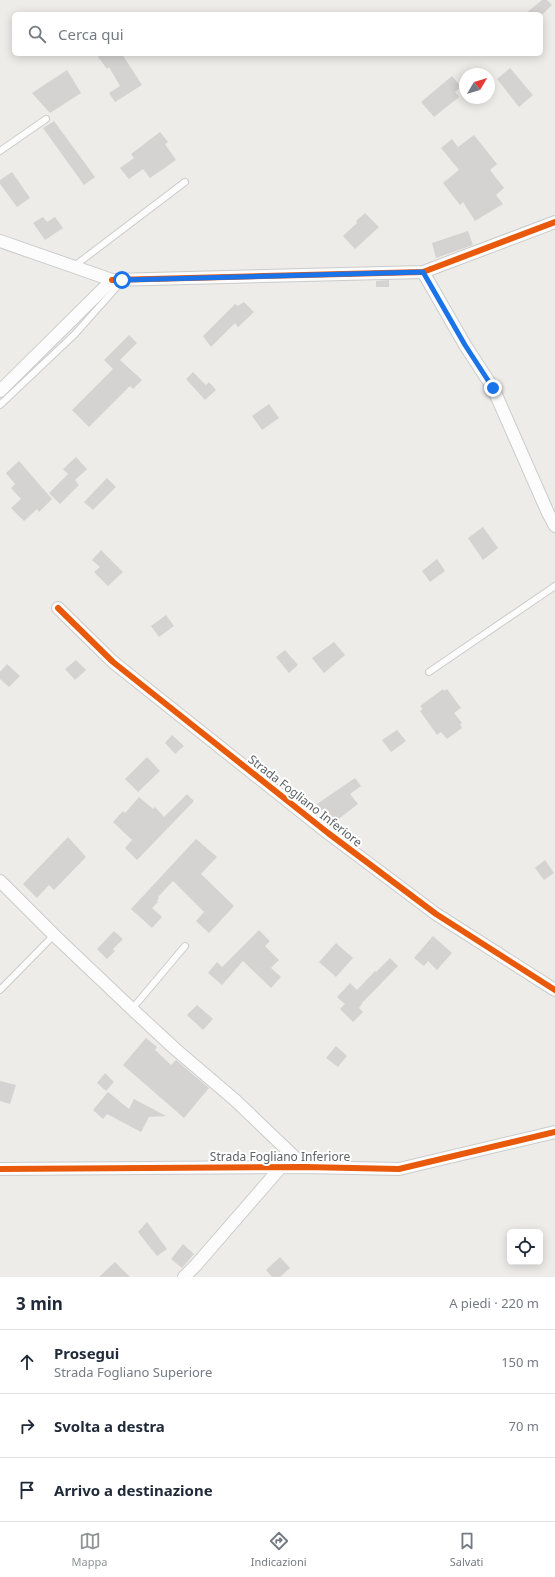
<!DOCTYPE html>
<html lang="it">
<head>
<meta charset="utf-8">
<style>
  :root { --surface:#fff; --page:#f6f6f7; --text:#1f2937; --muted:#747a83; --line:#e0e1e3; --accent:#909394 }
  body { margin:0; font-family:"Noto Sans",sans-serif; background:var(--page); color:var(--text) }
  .controls { position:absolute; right:12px; bottom:12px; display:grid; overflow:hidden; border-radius:6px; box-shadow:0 2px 10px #0003 }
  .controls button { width:36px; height:36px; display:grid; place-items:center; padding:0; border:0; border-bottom:1px solid var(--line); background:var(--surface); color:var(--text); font:20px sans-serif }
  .compass { position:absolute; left:459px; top:68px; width:36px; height:36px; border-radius:50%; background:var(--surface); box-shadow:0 2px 10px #0003; rotate:52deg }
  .stop { position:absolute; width:12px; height:12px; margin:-9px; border:3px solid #1a73e8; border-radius:50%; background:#fff }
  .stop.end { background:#1a73e8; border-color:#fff; box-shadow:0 1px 4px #0008 }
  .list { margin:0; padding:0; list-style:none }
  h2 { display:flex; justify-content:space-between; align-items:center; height:52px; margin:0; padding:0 16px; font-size:17px }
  h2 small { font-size:13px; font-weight:400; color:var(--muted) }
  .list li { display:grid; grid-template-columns:26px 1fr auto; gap:12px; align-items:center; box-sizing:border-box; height:64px; padding:0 16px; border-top:1px solid var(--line) }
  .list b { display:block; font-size:15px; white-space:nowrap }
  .list p { margin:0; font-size:13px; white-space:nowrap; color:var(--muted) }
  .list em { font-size:13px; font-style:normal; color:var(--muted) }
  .icon { flex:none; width:22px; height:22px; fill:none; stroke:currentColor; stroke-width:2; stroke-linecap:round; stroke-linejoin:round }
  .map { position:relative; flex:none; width:555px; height:1277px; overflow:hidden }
  .search { position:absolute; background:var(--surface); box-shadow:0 2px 10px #0003; left:12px; right:12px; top:12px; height:44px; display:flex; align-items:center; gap:10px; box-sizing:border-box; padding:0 14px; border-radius:6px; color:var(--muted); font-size:15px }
  .sheet { height:244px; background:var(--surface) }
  nav { display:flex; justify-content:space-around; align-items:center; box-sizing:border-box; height:56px; border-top:1px solid var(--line); background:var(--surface); font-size:11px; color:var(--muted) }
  nav a { display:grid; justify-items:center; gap:2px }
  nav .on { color:var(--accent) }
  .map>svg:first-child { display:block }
  .building { fill:#d4d3d2 }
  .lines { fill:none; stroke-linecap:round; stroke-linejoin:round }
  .service-casing { stroke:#cacbcb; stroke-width:8 }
  .minor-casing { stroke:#cacbcb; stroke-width:14 }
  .service { stroke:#fcfcfc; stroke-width:6 }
  .minor { stroke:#fcfcfc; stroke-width:12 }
  .cycleway-casing { stroke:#fff; stroke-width:8 }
  .cycleway { stroke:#e8590c; stroke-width:6 }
  .route { stroke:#1a73e8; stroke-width:5 }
  .labels { text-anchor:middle; stroke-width:4; stroke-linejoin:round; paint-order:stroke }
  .street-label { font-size:12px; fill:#5e6366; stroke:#fff }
</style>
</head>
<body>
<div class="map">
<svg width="555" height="1277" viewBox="0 0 555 1277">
  <rect width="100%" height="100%" fill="#eeece9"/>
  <!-- building -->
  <g class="building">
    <polygon points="542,0 547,0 552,5 543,14 525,14"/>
    <polygon points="96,54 122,54 142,85 115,102 109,93 120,86 109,67 107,69"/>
    <polygon points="510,68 533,95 519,107 497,79"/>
    <polygon points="67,70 81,93 50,113 32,93"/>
    <polygon points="452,76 461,87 455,92 459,97 434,117 421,102"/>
    <polygon points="54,121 95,177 84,185 43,128"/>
    <polygon points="160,132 168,142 165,144 176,160 150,178 143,169 129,179 120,168 134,158 131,154"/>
    <polygon points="474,135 497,164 490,170 504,188 496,195 503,204 475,221 463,202 460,205 443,183 459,170 441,148 452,139 458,147"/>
    <polygon points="12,172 30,198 17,207 0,184 0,180"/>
    <polygon points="365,213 379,227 355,249 343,236 357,223 356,221"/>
    <polygon points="43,217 47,222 55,217 63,228 45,240 33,223"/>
    <polygon points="468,231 473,245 436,258 432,243"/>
    <polygon points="389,280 389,287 376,287 376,281"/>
    <polygon points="244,302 254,312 238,327 235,323 211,347 203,336 235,304 238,306"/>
    <polygon points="129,335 137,343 120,360 142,380 133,389 130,386 89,427 72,410 113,369 104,360"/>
    <polygon points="193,372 206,385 209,382 216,390 205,400 186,379"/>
    <polygon points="269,404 279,418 262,430 252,416"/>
    <polygon points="76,457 87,469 75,480 79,485 60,504 49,493 68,474 63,469"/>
    <polygon points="19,461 52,499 39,512 37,509 24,521 11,508 21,499 11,488 15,484 6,473"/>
    <polygon points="107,478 116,487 93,510 84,502"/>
    <polygon points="483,527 498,548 483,560 468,538"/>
    <polygon points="101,550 123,572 108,586 94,572 100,567 92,560"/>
    <polygon points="437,559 445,571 430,582 422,571"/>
    <polygon points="166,615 174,626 159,637 151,626"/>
    <polygon points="334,642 345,655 324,673 312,658"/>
    <polygon points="285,650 298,665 289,673 276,657"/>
    <polygon points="76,660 86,670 75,680 65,669"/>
    <polygon points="7,664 20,676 9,687 0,679 0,672"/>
    <polygon points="443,689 444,691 447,689 461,708 454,713 462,723 460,724 462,728 447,739 441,732 437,735 420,711 423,709 420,706"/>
    <polygon points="397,730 406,741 391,752 382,740"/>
    <polygon points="172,735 184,746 175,754 165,743"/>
    <polygon points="147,757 160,771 138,792 125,779"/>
    <polygon points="355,778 361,786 350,794 358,804 332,824 317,804"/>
    <polygon points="187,794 194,801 137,860 125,848 132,840 113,822 123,811 125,813 139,797 153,809 155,807 164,817"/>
    <polygon points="68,837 86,857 54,890 49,885 37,898 23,884"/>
    <polygon points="196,839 217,857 201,874 234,906 209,933 196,921 204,912 173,881 158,897 159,898 157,901 158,902 152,908 162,917 152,928 131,909"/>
    <polygon points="545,860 554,873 544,880 535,868"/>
    <polygon points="259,930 270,941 265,946 279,960 271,968 281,977 271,988 243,961 222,985 208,973 217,962 222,967"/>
    <polygon points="114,931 123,939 113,949 115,951 107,959 97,949"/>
    <polygon points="433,936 452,953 437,970 428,961 424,966 414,958"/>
    <polygon points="336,943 353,958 336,977 319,962"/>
    <polygon points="390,958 398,966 363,1002 359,1008 363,1012 353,1022 340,1009 345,1004 337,997 350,983 357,990 375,971 376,972"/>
    <polygon points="197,1005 213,1019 203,1030 187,1015"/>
    <polygon points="146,1038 157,1047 155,1050 171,1065 176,1060 209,1088 184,1118 123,1065"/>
    <polygon points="336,1046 347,1056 338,1067 326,1058"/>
    <polygon points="105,1073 114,1082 106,1091 97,1083"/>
    <polygon points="0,1081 16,1085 10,1104 0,1101"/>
    <polygon points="108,1092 129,1109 134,1099 166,1116 149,1117 141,1132 107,1114 103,1119 93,1110"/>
    <polygon points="147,1222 167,1249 157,1256 138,1232"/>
    <polygon points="183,1244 194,1254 182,1268 171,1259"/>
    <polygon points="280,1257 290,1268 280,1277 272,1277 266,1270"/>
    <polygon points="115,1262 130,1277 99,1277"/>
  </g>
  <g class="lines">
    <!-- service casing -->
    <g class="service-casing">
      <g id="service">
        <polyline points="0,151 46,119"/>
        <polyline points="73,267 185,182"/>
        <polyline points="0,405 75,334 123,280"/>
        <polyline points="429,672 555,586"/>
        <polyline points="0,990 54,935"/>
        <polyline points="132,1009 185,946"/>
      </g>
    </g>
    <!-- minor casing -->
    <g class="minor-casing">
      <g id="minor">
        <polyline points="0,241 112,280 0,391"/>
        <polyline points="423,272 465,345 493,388 548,513 555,526"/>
        <polyline points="112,280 423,272 555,222"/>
        <polyline points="58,608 113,662 328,833 436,914 555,990"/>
        <polyline points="0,881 54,935 132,1009 174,1048 235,1100 305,1167"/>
        <polyline points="0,1169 305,1167 399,1169 555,1132"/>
        <polyline points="184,1277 196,1265 281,1167"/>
      </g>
    </g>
    <!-- service -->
    <use href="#service" class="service"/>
    <!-- minor -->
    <use href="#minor" class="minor"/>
    <!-- cycleway casing -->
    <g class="cycleway-casing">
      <g id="cycleway">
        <polyline points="112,280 423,272 555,222"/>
        <polyline points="58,608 113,662 328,833 436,914 555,990"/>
        <polyline points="0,1169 305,1167 399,1169 555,1132"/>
      </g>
    </g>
    <!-- cycleway -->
    <use href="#cycleway" class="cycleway"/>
  </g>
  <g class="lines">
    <!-- route -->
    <polyline class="route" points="122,280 423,272 465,345 493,388"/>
  </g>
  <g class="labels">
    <!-- street labels -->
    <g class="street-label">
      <text transform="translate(305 801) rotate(38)" y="4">Strada Fogliano Inferiore</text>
      <text x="280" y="1161">Strada Fogliano Inferiore</text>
    </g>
  </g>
</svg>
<div class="controls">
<button><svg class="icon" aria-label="locate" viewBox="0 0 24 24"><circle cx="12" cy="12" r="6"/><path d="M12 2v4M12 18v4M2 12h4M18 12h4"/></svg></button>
</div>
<svg class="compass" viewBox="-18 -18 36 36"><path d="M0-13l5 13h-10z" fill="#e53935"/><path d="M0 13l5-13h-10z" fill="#747a83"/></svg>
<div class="stop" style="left:122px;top:280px"></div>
<div class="stop end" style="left:493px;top:388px"></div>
<div class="search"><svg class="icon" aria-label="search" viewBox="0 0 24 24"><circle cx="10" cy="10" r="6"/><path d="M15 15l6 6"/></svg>Cerca qui</div>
</div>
<section class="sheet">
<h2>3 min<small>A piedi · 220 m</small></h2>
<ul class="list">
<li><svg class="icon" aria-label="ahead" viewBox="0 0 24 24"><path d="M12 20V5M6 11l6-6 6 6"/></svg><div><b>Prosegui</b><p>Strada Fogliano Superiore</p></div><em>150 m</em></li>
<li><svg class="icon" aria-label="right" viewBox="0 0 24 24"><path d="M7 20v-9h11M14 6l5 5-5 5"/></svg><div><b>Svolta a destra</b></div><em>70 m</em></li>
<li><svg class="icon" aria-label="arrive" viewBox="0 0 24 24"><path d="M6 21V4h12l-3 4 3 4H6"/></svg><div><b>Arrivo a destinazione</b></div></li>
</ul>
</section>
<nav>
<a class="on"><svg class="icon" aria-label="map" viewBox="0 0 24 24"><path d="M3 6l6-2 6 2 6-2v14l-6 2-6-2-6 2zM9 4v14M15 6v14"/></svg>Mappa</a>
<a><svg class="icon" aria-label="directions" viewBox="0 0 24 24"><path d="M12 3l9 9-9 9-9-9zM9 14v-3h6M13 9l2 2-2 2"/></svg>Indicazioni</a>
<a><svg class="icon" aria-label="saved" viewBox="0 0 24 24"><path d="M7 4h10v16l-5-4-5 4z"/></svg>Salvati</a>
</nav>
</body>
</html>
